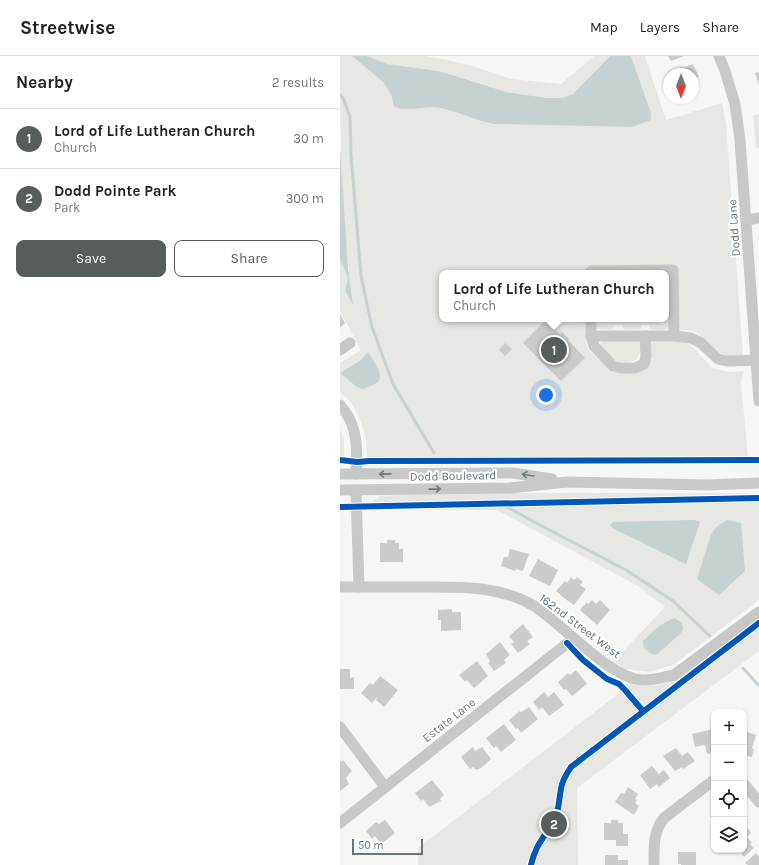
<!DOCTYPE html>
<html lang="en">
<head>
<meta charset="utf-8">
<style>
  :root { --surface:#fff; --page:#f6f6f6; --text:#222; --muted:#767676; --line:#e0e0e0; --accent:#575c5d }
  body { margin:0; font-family:Karla,sans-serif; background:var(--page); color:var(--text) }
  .controls { position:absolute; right:12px; bottom:12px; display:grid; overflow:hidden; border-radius:8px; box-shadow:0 1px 3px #0004 }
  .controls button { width:36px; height:36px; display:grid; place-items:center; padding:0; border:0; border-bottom:1px solid var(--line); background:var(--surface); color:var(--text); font:20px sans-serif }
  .compass { position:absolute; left:323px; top:12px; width:36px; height:36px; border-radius:50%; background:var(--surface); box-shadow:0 1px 3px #0004; rotate:180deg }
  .scale { position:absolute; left:12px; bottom:10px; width:71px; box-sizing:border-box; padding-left:4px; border:2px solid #65777c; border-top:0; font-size:11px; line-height:14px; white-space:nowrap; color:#65777c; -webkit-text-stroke:3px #fff; paint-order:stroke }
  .you { position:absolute; left:206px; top:339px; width:14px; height:14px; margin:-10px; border:3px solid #fff; border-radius:50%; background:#1a73e8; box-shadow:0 0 0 6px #1a73e833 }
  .badge { display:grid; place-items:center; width:26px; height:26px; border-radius:50%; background:var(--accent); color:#fff; font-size:13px; font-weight:700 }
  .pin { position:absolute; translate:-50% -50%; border:2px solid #fff; box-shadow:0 1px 4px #0006 }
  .popup { position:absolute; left:99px; top:214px; width:230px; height:52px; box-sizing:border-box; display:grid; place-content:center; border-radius:8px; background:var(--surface); filter:drop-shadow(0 1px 3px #0005); font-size:13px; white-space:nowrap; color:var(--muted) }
  .popup b { font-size:15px; color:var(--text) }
  .popup::after { content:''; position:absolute; left:50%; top:100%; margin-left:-8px; border:8px solid transparent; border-top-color:var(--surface) }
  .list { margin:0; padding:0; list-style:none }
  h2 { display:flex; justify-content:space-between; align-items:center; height:52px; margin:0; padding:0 16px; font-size:17px }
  h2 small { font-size:13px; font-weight:400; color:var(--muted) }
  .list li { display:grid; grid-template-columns:26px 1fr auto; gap:12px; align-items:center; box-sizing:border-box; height:60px; padding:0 16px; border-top:1px solid var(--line) }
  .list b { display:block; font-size:15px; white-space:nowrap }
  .list p { margin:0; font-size:13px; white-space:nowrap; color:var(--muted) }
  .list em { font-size:13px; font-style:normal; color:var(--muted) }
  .actions { display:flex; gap:8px; padding:12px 16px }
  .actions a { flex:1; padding:9px 0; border:1px solid var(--accent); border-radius:8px; text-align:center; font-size:14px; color:var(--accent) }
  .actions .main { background:var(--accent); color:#fff }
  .icon { flex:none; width:22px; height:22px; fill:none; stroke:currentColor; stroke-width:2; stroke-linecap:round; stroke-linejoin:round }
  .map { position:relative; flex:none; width:419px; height:809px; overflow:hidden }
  header { display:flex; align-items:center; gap:24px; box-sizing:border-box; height:56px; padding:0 20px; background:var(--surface); border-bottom:1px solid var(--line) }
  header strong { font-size:19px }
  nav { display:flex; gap:22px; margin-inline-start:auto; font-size:14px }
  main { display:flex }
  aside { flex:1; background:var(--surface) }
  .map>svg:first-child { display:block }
  .green { fill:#e6e7e3; fill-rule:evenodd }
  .water { fill:#c6d1d1 }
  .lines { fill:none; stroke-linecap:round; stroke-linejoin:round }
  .stream { stroke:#c6d1d1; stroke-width:3 }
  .building { fill:#cacccc }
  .minor { stroke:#c7c9c9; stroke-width:11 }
  .cycleway-casing { stroke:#fff; stroke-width:8 }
  .cycleway { stroke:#0057b8; stroke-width:6 }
  .oneway { stroke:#6a7b80 }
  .labels { text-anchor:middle; stroke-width:4; stroke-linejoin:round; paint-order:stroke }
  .street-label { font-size:12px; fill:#65777c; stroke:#fff }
</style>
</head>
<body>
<header>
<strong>Streetwise</strong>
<nav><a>Map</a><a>Layers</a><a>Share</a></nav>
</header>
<main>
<aside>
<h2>Nearby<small>2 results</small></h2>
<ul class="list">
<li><span class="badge">1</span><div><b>Lord of Life Lutheran Church</b><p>Church</p></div><em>30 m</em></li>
<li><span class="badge">2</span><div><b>Dodd Pointe Park</b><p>Park</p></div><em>300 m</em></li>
</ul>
<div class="actions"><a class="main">Save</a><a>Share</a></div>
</aside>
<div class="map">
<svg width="419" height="809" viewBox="0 0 419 809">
  <rect width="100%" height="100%" fill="#f6f6f5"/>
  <!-- green -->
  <g class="green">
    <path d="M0,0H12L43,26L51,38L54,51C69,57 86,49 101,52C119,56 135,64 153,68L292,71L303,67L311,57L291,0H305L326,64L382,47L386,68L392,151L390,158L388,172L394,177L403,299L388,300L381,297L362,281L354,275L340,274L338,268C327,274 322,276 310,273V269H301V273L284,274L282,269H274L272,274L255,273V269H245L246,286L248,293L269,314L274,316H297L312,286L343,285L353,291L372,312L391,316L404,315L401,326L408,402H27C27,378 20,352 0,336V307L21,294L0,255V203L8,222L5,235L13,246C1,164 0,83 0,0ZM102,217H326V263H102Z"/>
    <polygon points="27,0 84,0 97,2 133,10 171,23 221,28 254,0 270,0 233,38 222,42 207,42 168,36 99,15 47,8"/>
    <polygon points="419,58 419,92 416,93 413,59"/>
    <path d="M262,285H300L301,296L296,304C276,310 272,302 260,288Z"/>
    <polygon points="0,372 4,384 4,402 0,402"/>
    <polygon points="106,437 405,437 414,438 419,442 419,544 335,608 309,616 285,613 274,605 325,551 298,530 157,454 27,453 28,448 41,440"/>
    <polygon points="419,562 419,595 237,732 238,809 78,809 78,792 291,628 300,630 318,629 336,624"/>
  </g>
  <!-- water -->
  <g class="water">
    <path d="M12,0H27L47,8L99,15L167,36L207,42H222L233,38L270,0H291L311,57V64L292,71L153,68C135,64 119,56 101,52C86,49 69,57 54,51L51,38L43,26Z"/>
    <polygon points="0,92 8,211 13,248 5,235 8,222 0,203"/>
    <path d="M28,296C32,303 45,318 38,326C34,329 27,331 23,333L17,331L0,317L21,304Z"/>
    <polygon points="355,464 360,466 346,508 272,472 270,469 273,466"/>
    <polygon points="387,464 401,467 405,515 379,539 357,523 371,479 376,471"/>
    <path d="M335,562L342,567L343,573L340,578L316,599L310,597L304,592L303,585C313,575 322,566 335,562Z"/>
  </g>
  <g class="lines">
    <!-- stream -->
    <g class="stream">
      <polyline points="0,39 3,42 10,61 11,98 21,220 32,271 53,328 94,397"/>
      <polyline points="162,448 196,467 286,514 333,545 370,580"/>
      <polyline points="403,612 419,630"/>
    </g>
  </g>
  <!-- building -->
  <g class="building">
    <polygon points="328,0 344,0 331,5"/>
    <polygon points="353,8 359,21 355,22 357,27 354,28 356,33 353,34 353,18 344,18 342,12"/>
    <polygon points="419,16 419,30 415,17"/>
    <polygon points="0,258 5,267 0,272"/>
    <polygon points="206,264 220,278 222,276 229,283 228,284 245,302 221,325 183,287"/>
    <polygon points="165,287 172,293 165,300 159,294"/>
    <polygon points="47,484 55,484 55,487 59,487 59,493 63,493 63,506 40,506 40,487 47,487"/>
    <polygon points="170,493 189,498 183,515 176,513 175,515 161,510 164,501 168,501"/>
    <polygon points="198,503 218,514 210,530 189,520"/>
    <polygon points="231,521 234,524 237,521 243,526 240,529 246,533 234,549 220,539 220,538 216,535 225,525 227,527"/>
    <polygon points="252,544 256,548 260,544 270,554 257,569 240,554 247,546 248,548"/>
    <polygon points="112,553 112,556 121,556 121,574 101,575 101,564 98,564 98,554"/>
    <polygon points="183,568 193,581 187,585 190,588 178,597 171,588 174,586 169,580"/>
    <polygon points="160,586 170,599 164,604 166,607 154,615 148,607 150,605 146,598"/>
    <polygon points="137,605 148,620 134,632 127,624 125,626 119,619"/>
    <polygon points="0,613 10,613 10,622 14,621 14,633 0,633"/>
    <polygon points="236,614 247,628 232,640 226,633 224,634 218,626 228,617 230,619"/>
    <polygon points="40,620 58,634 44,651 36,644 38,640 32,647 21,637 30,627 33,629"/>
    <polygon points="204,636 208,641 214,636 224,649 209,660 202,651 199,654 193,646"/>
    <polygon points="189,651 198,663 181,677 178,672 176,673 169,664 180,655 181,656"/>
    <polygon points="164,668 176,684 161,696 156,690 154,692 146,682"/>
    <polygon points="373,673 374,679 374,696 367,698 365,689 355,691 352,678"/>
    <polygon points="404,675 416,679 412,692 414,693 412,701 404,699"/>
    <polygon points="133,691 135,695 142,691 151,703 141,712 136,714 133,711 130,713 121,701"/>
    <polygon points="336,692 342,700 348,696 355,705 343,713 342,711 335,715 323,700"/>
    <polygon points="3,704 12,715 8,718 9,719 6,722 9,728 0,735 0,706"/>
    <polygon points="312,710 319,718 324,714 330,722 319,731 317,728 310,733 300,719"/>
    <polygon points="92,724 104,739 100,743 101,745 89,751 83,743 81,745 75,737"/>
    <polygon points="288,731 298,738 295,743 297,744 295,747 299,750 294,759 275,746 281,737 284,738"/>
    <polygon points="45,764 55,777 41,788 35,780 32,783 26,775 36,766 39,768"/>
    <polygon points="271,764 278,764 278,767 283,767 283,778 288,778 288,790 276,790 276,784 264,784 264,767 271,767"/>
    <polygon points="405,769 411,777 407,781 412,787 410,788 414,792 404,801 399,794 404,794"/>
    <polygon points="338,796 356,796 356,809 341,809 341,808 338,808"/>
    <polygon points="416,797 419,800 419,809 408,809 405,807"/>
    <polygon points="265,799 278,799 278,804 288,804 288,809 265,809"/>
  </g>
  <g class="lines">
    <!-- minor -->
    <g class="minor">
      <polyline points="379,0 385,15 395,48 400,84 419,345"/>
      <polyline points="406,164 419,162"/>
      <polyline points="251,217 251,215 333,214 334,280"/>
      <polyline points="251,263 251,280 254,290 273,310 281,312 295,312 304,308 306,300 305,280"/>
      <polyline points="251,280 334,280 351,282 361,287 378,303 387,305 419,304"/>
      <polyline points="0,294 10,287"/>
      <path d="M0,349C3,353 7,357 9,362C18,379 17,399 16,418"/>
      <polyline points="0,418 173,417 212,423"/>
      <polyline points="0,434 170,432 227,426 367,429 419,427"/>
      <polyline points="16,434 19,531"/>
      <path d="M0,531C26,531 53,531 79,531C118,531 160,529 194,550C224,569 267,620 301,624C312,625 324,621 334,619L419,556"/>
      <polyline points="0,671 45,731"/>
      <polyline points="404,728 419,746"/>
      <polyline points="0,767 234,582"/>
      <path d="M314,809C314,791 313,776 324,762L374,724"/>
    </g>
    <!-- cycleway casing -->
    <g class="cycleway-casing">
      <g id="cycleway">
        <polyline points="0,404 17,406 29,405 419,404"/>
        <polyline points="0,451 419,442"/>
        <polyline points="227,587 243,604 267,623 279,628 285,634 303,655"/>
        <path d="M191,809C196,787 205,781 215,763C219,753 219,743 221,733C222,724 227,717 231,711L419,567"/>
      </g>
    </g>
    <!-- cycleway -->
    <use href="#cycleway" class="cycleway"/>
  </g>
  <!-- one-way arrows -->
  <defs><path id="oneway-shaft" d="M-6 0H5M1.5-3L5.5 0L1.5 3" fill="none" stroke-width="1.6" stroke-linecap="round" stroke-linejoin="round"/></defs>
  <g class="oneway">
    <use href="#oneway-shaft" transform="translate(45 418) rotate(179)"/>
    <use href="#oneway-shaft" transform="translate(188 419) rotate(-171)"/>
    <use href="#oneway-shaft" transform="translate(95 433) rotate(-1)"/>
  </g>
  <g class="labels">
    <!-- street labels -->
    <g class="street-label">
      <text transform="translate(394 172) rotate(-94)" y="4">Dodd Lane</text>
      <text transform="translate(113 420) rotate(-1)" y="4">Dodd Boulevard</text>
      <text transform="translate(240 570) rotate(37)" y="4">162nd Street West</text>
      <text transform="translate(109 664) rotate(-38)" y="4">Estate Lane</text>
    </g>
  </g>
</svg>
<div class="controls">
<button>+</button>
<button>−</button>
<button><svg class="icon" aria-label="locate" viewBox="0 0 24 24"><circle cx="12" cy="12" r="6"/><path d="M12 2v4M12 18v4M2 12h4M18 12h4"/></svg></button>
<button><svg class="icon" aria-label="layers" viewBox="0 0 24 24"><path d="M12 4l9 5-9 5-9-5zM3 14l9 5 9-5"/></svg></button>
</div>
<svg class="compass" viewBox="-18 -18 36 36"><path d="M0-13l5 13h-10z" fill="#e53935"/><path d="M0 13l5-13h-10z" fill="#767676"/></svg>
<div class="scale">50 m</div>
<div class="you"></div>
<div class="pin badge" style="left:214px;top:294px">1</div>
<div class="popup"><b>Lord of Life Lutheran Church</b>Church</div>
<div class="pin badge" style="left:214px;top:768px">2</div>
</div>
</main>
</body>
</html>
